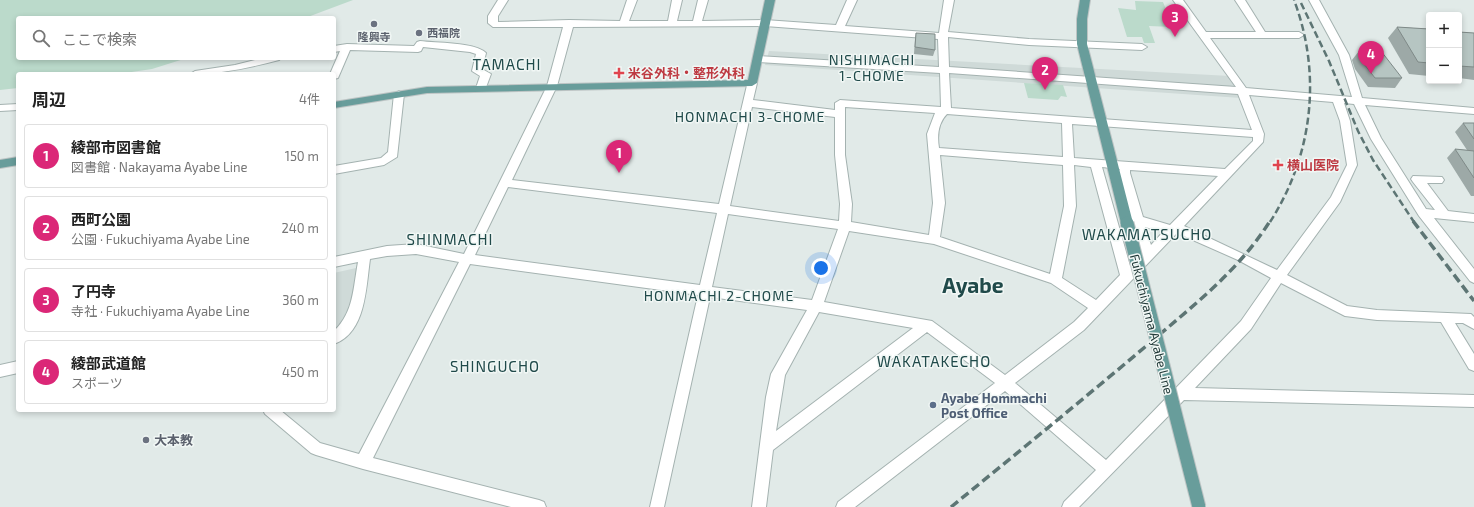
<!DOCTYPE html>
<html lang="ja">
<head>
<meta charset="utf-8">
<style>
  :root { --surface:#fff; --page:#f2f2f2; --text:#222; --muted:#767676; --line:#e0e0e0; --accent:#db2777 }
  body { margin:0; font-family:"Exo 2","Noto Sans JP",sans-serif; background:var(--page); color:var(--text) }
  .controls { position:absolute; right:12px; top:12px; display:grid; overflow:hidden; border-radius:4px; box-shadow:0 2px 6px #0003 }
  .controls button { width:36px; height:36px; display:grid; place-items:center; padding:0; border:0; border-bottom:1px solid var(--line); background:var(--surface); color:var(--text); font:20px sans-serif }
  .you { position:absolute; left:821px; top:268px; width:14px; height:14px; margin:-10px; border:3px solid #fff; border-radius:50%; background:#1a73e8; box-shadow:0 0 0 6px #1a73e833 }
  .badge { display:grid; place-items:center; width:26px; height:26px; border-radius:50%; background:var(--accent); color:#fff; font-size:13px; font-weight:700 }
  .pin { position:absolute; translate:-50% -33px; filter:drop-shadow(0 1px 2px #0008) }
  .pin::after { content:''; position:absolute; top:21px; width:14px; height:12px; background:inherit; clip-path:polygon(0 0,100% 0,50% 100%) }
  .list { margin:0; padding:0; list-style:none }
  h2 { display:flex; justify-content:space-between; align-items:center; height:52px; margin:0; padding:0 16px; font-size:17px }
  h2 small { font-size:13px; font-weight:400; color:var(--muted) }
  .list li { display:grid; grid-template-columns:26px 1fr auto; gap:12px; align-items:center; box-sizing:border-box; height:64px; margin:0 8px 8px; padding:0 8px; border:1px solid var(--line); border-radius:4px }
  .list b { display:block; font-size:15px; white-space:nowrap }
  .list p { margin:0; font-size:13px; white-space:nowrap; color:var(--muted) }
  .list em { font-size:13px; font-style:normal; color:var(--muted) }
  .icon { flex:none; width:22px; height:22px; fill:none; stroke:currentColor; stroke-width:2; stroke-linecap:round; stroke-linejoin:round }
  .map { position:relative; flex:none; width:1474px; height:507px; overflow:hidden }
  .search { position:absolute; background:var(--surface); box-shadow:0 2px 6px #0003; left:16px; top:16px; width:320px; height:44px; display:flex; align-items:center; gap:10px; box-sizing:border-box; padding:0 14px; border-radius:4px; color:var(--muted); font-size:15px }
  .panel { position:absolute; background:var(--surface); box-shadow:0 2px 6px #0003; left:16px; top:72px; width:320px; height:340px; border-radius:4px }
  .map>svg:first-child { display:block }
  .built { fill:#cfdad8 }
  .green { fill:#bbdacb }
  .lines { fill:none; stroke-linecap:round; stroke-linejoin:round }
  .minor-casing { stroke:#a4b2b0; stroke-width:2 }
  .major-casing { stroke:#bdc4c4; stroke-width:2 }
  .minor { fill:#fff; fill-rule:evenodd }
  .major { fill:#689d9b; fill-rule:evenodd }
  .rail-far1 { stroke:#5d7574; stroke-width:2.5; stroke-dasharray:7 3.5; stroke-linecap:butt }
  .rail { stroke:#5d7574; stroke-width:3.5; stroke-dasharray:9 4.5; stroke-linecap:butt }
  .major-bridge-casing { stroke:#bdc4c4; stroke-width:15; stroke-linecap:butt }
  .major-bridge { stroke:#689d9b; stroke-width:13 }
  .wall { fill:#9da9a7 }
  .building { fill:#b6c5c2; stroke:#7f8a88 }
  .worship-dot { fill:#6b7280; stroke:#f1f7f5; stroke-width:1.5 }
  .health-dot { fill:#e0444e; stroke:#f1f7f5; stroke-width:1.5 }
  .service-dot { fill:#5c6f8a; stroke:#f1f7f5; stroke-width:1.5 }
  .labels { text-anchor:middle; stroke-width:3; stroke-linejoin:round; paint-order:stroke }
  .far-worship-label { font-size:11px; font-weight:bold; fill:#5b616d; stroke:#f1f7f5; text-anchor:start }
  .health-label { font-size:13px; font-weight:bold; fill:#be3a42; stroke:#f1f7f5; text-anchor:start }
  .street-label { font-size:13px; fill:#223a39; stroke:#f1f7f5 }
  .service-label { font-size:13px; font-weight:bold; fill:#4e5e75; stroke:#f1f7f5; text-anchor:start }
  .worship-label { font-size:13px; font-weight:bold; fill:#5b616d; stroke:#f1f7f5; text-anchor:start }
  .neighbourhood-label { font-size:14px; letter-spacing:1px; fill:#204a4a; stroke:#f1f7f5 }
  .quarter-label { font-size:15px; letter-spacing:1px; fill:#204a4a; stroke:#f1f7f5 }
  .town-label { font-size:21px; font-weight:bold; fill:#204a4a; stroke:#f1f7f5 }
</style>
</head>
<body>
<div class="map">
<svg width="1474" height="507" viewBox="0 0 1474 507">
  <rect width="100%" height="100%" fill="#e1eae8"/>
  <!-- built -->
  <g class="built">
    <polygon points="769,51 1230,76 1241,98 765,65"/>
    <polygon points="356,268 357,286 341,333 334,340 334,273"/>
  </g>
  <!-- green -->
  <g class="green">
    <polygon points="0,0 353,0 305,18 18,18 18,58 187,58 152,69 118,74 18,74 18,88 0,90"/>
    <polygon points="1135,1 1163,2 1173,27 1149,26 1155,43 1144,43 1142,37 1127,37 1118,8 1136,10"/>
    <polygon points="1024,83 1063,85 1067,97 1061,96 1058,100 1028,98"/>
  </g>
  <g class="lines">
    <!-- minor casing -->
    <g class="minor-casing">
      <g id="minor">
        <path d="M498,0H508L498,16V22L569,20L620,21L627,0H637L629,21H668L672,0H682L677,21H693L698,0H708L702,21L765,20L836,25L847,0H857L845,26L939,33L944,0H954L948,32L1029,39L1142,44L1147,47L1142,50L1029,45L948,37L949,67L1236,87L1173,0H1183L1206,32H1256L1235,0H1245L1265,32H1299L1304,35L1299,38H1210L1246,88L1352,97L1339,55L1309,0H1319L1349,55L1362,98L1474,108V114L1365,105L1381,138L1426,209L1435,210L1413,182L1411,179L1413,176L1442,177L1444,180L1442,183H1427L1448,211L1474,214V222L1434,218L1474,269V283L1470,281L1419,216L1371,139L1354,104L1344,103L1350,121L1357,165L1340,202L1287,275L1347,306L1377,310L1471,314L1474,317V329L1463,323H1455L1474,354V371L1469,369L1441,322L1377,320L1345,316L1281,283L1251,329L1195,388L1474,395V407L1184,400L1079,507H1062L1064,502L1096,470L1005,391L855,507H836L838,502L995,383L927,332L773,450L766,507H752L766,397L771,374L807,310L710,297L664,507H650L698,295L470,264L373,458L539,500L544,502L546,507H511L363,469L316,455L311,453L265,414L263,410H280L320,443L359,454L459,262L416,254L387,256L370,259C366,287 366,333 334,344V331C354,312 353,288 358,262L334,267V257L387,246L416,244L464,254L547,86L563,27H493L488,23V16ZM765,26L938,39L939,67L758,56L753,59L758,62L940,73L941,107L840,100L835,103V110L753,100L757,83L752,80L748,81L719,204L512,180L557,86L573,27ZM949,73L1238,94L1252,130L951,108ZM1249,95L1333,102L1340,121L1347,165L1331,197L1277,270L1184,226L1263,142L1264,134ZM752,107L835,117V155L840,204L839,221L730,206ZM845,107L935,113L927,134L933,203L929,235L851,222L852,204L845,155ZM947,114L1062,123L1063,157L939,148C937,136 938,123 947,114ZM1072,124L1253,137V141L1225,169L1074,158ZM940,155L1063,165L1064,206L1050,274L940,237L945,203ZM1074,165L1091,167L1120,275L1096,300L1062,278L1076,206ZM1102,167L1120,169L1118,173L1141,254L1130,266ZM1130,170L1218,176L1170,225L1143,217L1130,173ZM508,187L717,213L700,285L475,255ZM728,214L838,229L812,300L712,287ZM1145,227L1163,232L1151,245ZM849,231L934,244L1051,283L1088,308L1074,322L1005,375L932,321L824,302ZM1177,233L1238,260L1271,278L1241,321L1106,460L1015,383L1084,330ZM819,312L913,328L776,431L785,375Z"/>
        <path d="M420,41C435,43 476,42 486,53L482,69L491,74L485,90H477L476,88L480,76L472,71L476,54L470,52L423,47L421,51L418,52L350,50L338,78L334,79V74H330L340,51L334,52V46L347,44L414,46L417,42Z"/>
        <path d="M263,58H281L279,60C249,68 221,74 190,74L195,71L235,65Z"/>
        <polygon points="399,91 404,94 397,157 384,165 334,174 334,166 381,158 388,152 394,94"/>
        <polygon points="18,104 18,110 0,111 0,105"/>
        <polygon points="18,361 18,373 0,377 0,365"/>
      </g>
    </g>
    <!-- major casing -->
    <g class="major-casing">
      <g id="major">
        <polygon points="765,0 775,0 757,83 752,86 427,93 334,108 334,102 427,87 748,80"/>
        <polygon points="1080,0 1090,0 1087,19 1087,44 1133,223 1131,226 1123,226 1121,223 1077,44 1077,19"/>
        <polygon points="18,157 18,165 0,168 0,160"/>
      </g>
    </g>
    <!-- minor -->
    <use href="#minor" class="minor"/>
    <!-- major -->
    <use href="#major" class="major"/>
    <!-- rail-far1 -->
    <g class="rail-far1">
      <polyline points="1301,3 1329,61 1358,131 1373,160 1414,222"/>
      <path d="M1270,222C1313,155 1322,74 1294,0"/>
    </g>
    <!-- rail -->
    <g class="rail">
      <polyline points="1413,221 1474,301"/>
      <path d="M951,507C1016,454 1081,401 1145,347C1190,308 1238,272 1270,221"/>
    </g>
    <!-- major-bridge casing -->
    <g class="major-bridge-casing">
      <polyline id="major-bridge" points="1127,223 1199,507"/>
    </g>
    <!-- major-bridge -->
    <use href="#major-bridge" class="major-bridge"/>
  </g>
  <!-- wall -->
  <g class="wall">
    <polygon points="1397,27 1429,29 1429,76 1409,74 1388,38"/>
    <polygon points="1459,32 1474,33 1474,80 1459,78"/>
    <polygon points="916,33 935,50 933,56 914,54 915,39"/>
    <polygon points="1359,51 1402,78 1395,88 1368,87 1355,69 1352,60"/>
    <polygon points="1463,123 1474,123 1474,196 1471,196 1447,158 1455,149 1467,150 1455,132"/>
  </g>
  <!-- building -->
  <g class="building">
    <polygon points="1397,27 1429,29 1429,63 1418,62"/>
    <polygon points="1459,32 1474,33 1474,67 1459,66"/>
    <polygon points="916,33 935,34 935,50 915,47"/>
    <polygon points="1359,51 1381,51 1402,78 1375,78 1361,60"/>
    <polygon points="1463,123 1474,123 1474,139"/>
    <polygon points="1455,149 1474,151 1474,178"/>
  </g>
  <!-- markers -->
  <g class="worship-dot">
    <circle cx="374" cy="24" r="4"/>
    <circle cx="419" cy="33" r="4"/>
    <circle cx="146" cy="440" r="4"/>
  </g>
  <g class="health-dot">
    <path d="M617 67h4v4h4v4h-4v4h-4v-4h-4v-4h4z"/>
    <path d="M1276 159h4v4h4v4h-4v4h-4v-4h-4v-4h4z"/>
  </g>
  <circle class="service-dot" cx="933" cy="405" r="4"/>
  <g class="labels">
    <!-- far-worship labels -->
    <g class="far-worship-label">
      <text x="427" y="37">西福院</text>
      <text x="374" y="41" text-anchor="middle">隆興寺</text>
    </g>
    <!-- health labels -->
    <g class="health-label">
      <text x="628" y="78">米谷外科・整形外科</text>
      <text x="1287" y="170">横山医院</text>
    </g>
    <!-- street labels -->
    <g class="street-label">
      <text transform="translate(1152 324) rotate(76)" y="5">Fukuchiyama Ayabe Line</text>
    </g>
    <!-- service labels -->
    <g class="service-label">
      <text x="941" y="403">Ayabe Hommachi<tspan x="941" dy="15">Post Office</tspan></text>
    </g>
    <!-- worship labels -->
    <g class="worship-label">
      <text x="154" y="445">大本教</text>
    </g>
    <!-- neighbourhood labels -->
    <g class="neighbourhood-label">
      <text x="872" y="65">NISHIMACHI<tspan x="872" dy="16">1-CHOME</tspan></text>
      <text x="750" y="122">HONMACHI 3-CHOME</text>
      <text x="719" y="301">HONMACHI 2-CHOME</text>
    </g>
    <!-- quarter labels -->
    <g class="quarter-label">
      <text x="507" y="70">TAMACHI</text>
      <text x="1147" y="240">WAKAMATSUCHO</text>
      <text x="450" y="245">SHINMACHI</text>
      <text x="934" y="367">WAKATAKECHO</text>
      <text x="495" y="372">SHINGUCHO</text>
    </g>
    <!-- town labels -->
    <g class="town-label">
      <text x="973" y="293">Ayabe</text>
    </g>
  </g>
</svg>
<div class="controls">
<button>+</button>
<button>−</button>
</div>
<div class="you"></div>
<div class="pin badge" style="left:619px;top:173px">1</div>
<div class="pin badge" style="left:1045px;top:90px">2</div>
<div class="pin badge" style="left:1175px;top:37px">3</div>
<div class="pin badge" style="left:1371px;top:74px">4</div>
<div class="search"><svg class="icon" aria-label="search" viewBox="0 0 24 24"><circle cx="10" cy="10" r="6"/><path d="M15 15l6 6"/></svg>ここで検索</div>
<section class="panel">
<h2>周辺<small>4件</small></h2>
<ul class="list">
<li><span class="badge">1</span><div><b>綾部市図書館</b><p>図書館 · Nakayama Ayabe Line</p></div><em>150 m</em></li>
<li><span class="badge">2</span><div><b>西町公園</b><p>公園 · Fukuchiyama Ayabe Line</p></div><em>240 m</em></li>
<li><span class="badge">3</span><div><b>了円寺</b><p>寺社 · Fukuchiyama Ayabe Line</p></div><em>360 m</em></li>
<li><span class="badge">4</span><div><b>綾部武道館</b><p>スポーツ</p></div><em>450 m</em></li>
</ul>
</section>
</div>
</body>
</html>
